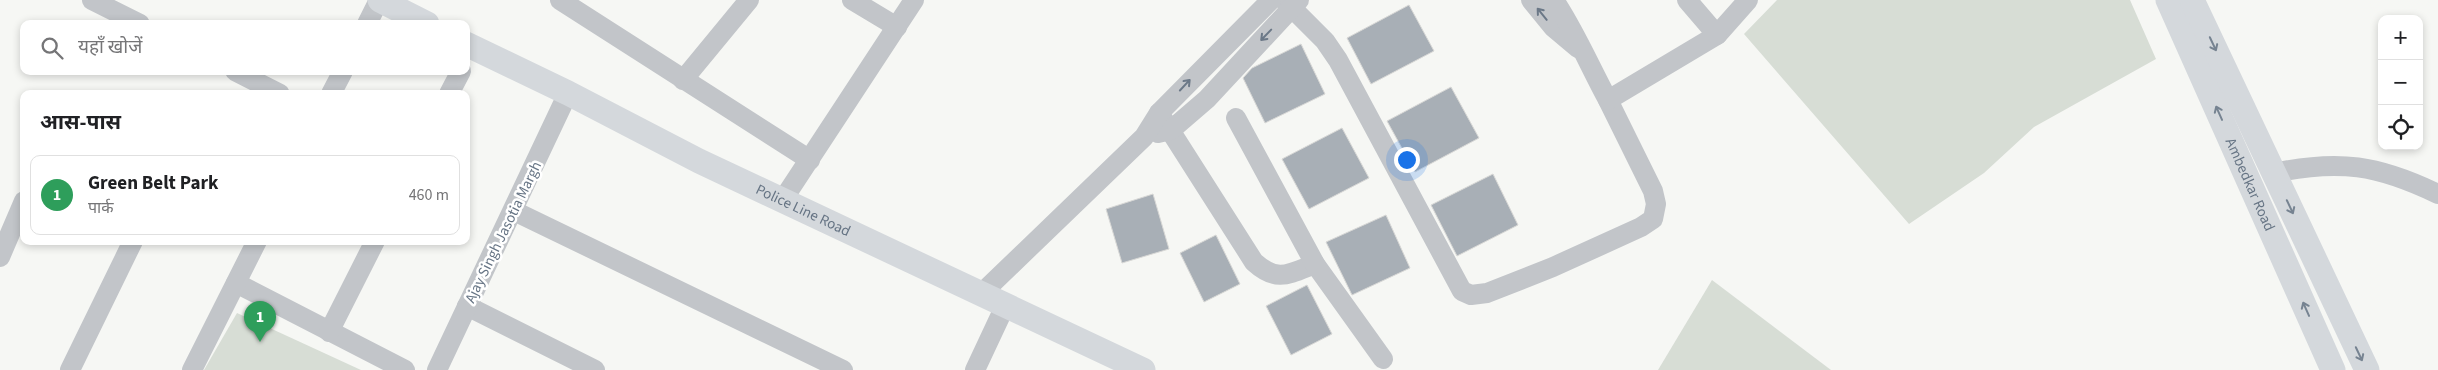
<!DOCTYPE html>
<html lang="hi">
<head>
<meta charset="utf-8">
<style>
  :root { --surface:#fff; --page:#f6f6f6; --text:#202124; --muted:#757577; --line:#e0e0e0; --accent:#df642b }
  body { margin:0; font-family:"Source Sans 3","Noto Sans Devanagari",sans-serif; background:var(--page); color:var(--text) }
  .controls { position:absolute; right:15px; top:15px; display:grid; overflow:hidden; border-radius:10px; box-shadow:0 2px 8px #0003 }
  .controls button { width:45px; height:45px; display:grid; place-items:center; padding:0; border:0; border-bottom:1px solid var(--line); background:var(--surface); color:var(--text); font:25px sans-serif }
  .you { position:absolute; left:1406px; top:159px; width:18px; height:18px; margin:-12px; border:4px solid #fff; border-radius:50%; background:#1a73e8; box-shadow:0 0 0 8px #1a73e833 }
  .badge { display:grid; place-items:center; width:32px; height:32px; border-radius:50%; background:var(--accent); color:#fff; font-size:16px; font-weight:700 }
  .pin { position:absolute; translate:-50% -41px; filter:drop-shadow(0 1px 2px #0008) }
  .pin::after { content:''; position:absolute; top:26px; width:18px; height:15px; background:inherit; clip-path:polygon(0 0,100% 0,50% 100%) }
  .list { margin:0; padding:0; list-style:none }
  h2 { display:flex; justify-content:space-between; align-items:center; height:65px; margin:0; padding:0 20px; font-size:21px }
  h2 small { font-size:16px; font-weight:400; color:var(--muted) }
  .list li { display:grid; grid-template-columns:32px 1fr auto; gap:15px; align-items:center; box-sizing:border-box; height:80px; margin:0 10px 10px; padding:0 10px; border:1px solid var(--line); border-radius:10px }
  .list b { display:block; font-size:19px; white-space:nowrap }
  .list p { margin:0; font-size:16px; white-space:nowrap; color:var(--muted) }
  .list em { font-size:16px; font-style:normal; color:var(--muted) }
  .icon { flex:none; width:28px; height:28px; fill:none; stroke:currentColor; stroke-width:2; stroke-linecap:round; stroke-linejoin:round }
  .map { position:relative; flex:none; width:2438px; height:370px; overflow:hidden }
  .search { position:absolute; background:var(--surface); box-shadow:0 2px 8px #0003; left:20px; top:20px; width:450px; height:55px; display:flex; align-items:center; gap:12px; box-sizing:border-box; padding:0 18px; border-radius:10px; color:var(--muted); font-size:19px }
  .panel { position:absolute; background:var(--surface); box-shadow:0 2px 8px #0003; left:20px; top:90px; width:450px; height:155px; border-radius:10px }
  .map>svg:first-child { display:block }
  .green { fill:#d7ddd5 }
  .building { fill:#a8afb6; stroke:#d8d8d6 }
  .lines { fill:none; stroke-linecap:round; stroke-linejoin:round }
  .minor { stroke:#c2c5c9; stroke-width:20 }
  .major { stroke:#d4d8dc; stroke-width:25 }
  .oneway { stroke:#6b7887 }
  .oneway2 { stroke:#768391 }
  .labels { text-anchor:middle; stroke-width:5; stroke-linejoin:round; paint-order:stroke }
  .street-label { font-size:15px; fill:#667484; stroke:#fff }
</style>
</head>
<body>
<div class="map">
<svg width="2438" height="370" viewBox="0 0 2438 370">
  <rect width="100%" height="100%" fill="#f6f7f4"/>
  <!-- green -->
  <g class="green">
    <polygon points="1777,0 2130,0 2156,59 2034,127 1984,173 1909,224 1744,34"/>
    <polygon points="1712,280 1831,370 1658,370"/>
    <polygon points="237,313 361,370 204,370"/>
  </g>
  <!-- building -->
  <g class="building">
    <polygon points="1409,5 1434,51 1371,84 1347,38"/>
    <polygon points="1301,44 1325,94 1265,123 1243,78 1252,68"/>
    <polygon points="1451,87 1479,138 1415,172 1387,121"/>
    <polygon points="1342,128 1369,178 1309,209 1282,159"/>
    <polygon points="1493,174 1518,225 1457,256 1431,205"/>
    <polygon points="1153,194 1169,249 1122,263 1106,209"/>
    <polygon points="1386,215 1410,268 1352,295 1326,242"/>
    <polygon points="1216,235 1240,284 1204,302 1180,253"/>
    <polygon points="1307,285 1332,334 1291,355 1266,306"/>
  </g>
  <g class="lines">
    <!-- minor -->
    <g class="minor">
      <polyline points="92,0 140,24"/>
      <polyline points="560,0 810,160"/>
      <polyline points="852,0 897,27"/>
      <polyline points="1284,0 1325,41 1338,60 1462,291 1471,295 1487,293 1553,267 1641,227 1653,219 1656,204 1653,191 1608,100"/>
      <polyline points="1531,0 1553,27 1578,48"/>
      <path d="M1554,0C1575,31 1590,67 1608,100L1717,35L1748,0"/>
      <polyline points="1687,0 1717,35"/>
      <polyline points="367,24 379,0"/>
      <polyline points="235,71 280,94"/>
      <polyline points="683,80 749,0"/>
      <polyline points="331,94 343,71"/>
      <polyline points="449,94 461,71"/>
      <path d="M1159,113L1254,262C1277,283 1289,274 1315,264"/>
      <polyline points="1236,118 1315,264 1383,359"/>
      <polyline points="1158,133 1171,130 1207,99 1299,0"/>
      <path d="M2274,173C2339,159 2378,165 2438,194"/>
      <polyline points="782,201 914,0"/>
      <polyline points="514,211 843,370"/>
      <polyline points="0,257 24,201"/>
      <polyline points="236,283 405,370"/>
      <polyline points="981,294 1144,137 1159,113 1271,0"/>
      <polyline points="467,306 595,370"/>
      <polyline points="329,332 375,241"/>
      <polyline points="70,370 133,241"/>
      <polyline points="192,370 257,241"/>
      <polyline points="437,370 568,93"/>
      <polyline points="975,370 1005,306"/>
    </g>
    <!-- major -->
    <g class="major">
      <polyline points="380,0 427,24"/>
      <path id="s1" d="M2168,0L2333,370"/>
      <polyline points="2192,0 2367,370"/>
      <path id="s2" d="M466,44L568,93L699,161L1143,370"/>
    </g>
  </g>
  <!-- one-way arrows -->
  <defs><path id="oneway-shaft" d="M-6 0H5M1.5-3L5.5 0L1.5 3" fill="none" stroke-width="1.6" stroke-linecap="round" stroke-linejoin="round" transform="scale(1.25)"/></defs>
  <g class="oneway">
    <use href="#oneway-shaft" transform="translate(1542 14) rotate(-129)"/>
    <use href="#oneway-shaft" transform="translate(1266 35) rotate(134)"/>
    <use href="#oneway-shaft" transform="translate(1185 85) rotate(-47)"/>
  </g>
  <g class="oneway2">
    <use href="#oneway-shaft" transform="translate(2213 44) rotate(65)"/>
    <use href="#oneway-shaft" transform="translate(2219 113) rotate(-114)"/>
    <use href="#oneway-shaft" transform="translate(2290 207) rotate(65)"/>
    <use href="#oneway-shaft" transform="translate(2306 309) rotate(-114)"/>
    <use href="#oneway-shaft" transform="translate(2359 354) rotate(65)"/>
  </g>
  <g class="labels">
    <!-- street labels -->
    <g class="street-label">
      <text dy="5" stroke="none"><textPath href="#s1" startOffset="202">Ambedkar Road</textPath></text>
      <text dy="5" stroke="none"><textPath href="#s2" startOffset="376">Police Line Road</textPath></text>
      <text transform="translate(503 232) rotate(-64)" y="5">Ajay Singh Jasotia Margh</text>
    </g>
  </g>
</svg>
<div class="controls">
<button>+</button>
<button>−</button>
<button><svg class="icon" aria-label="locate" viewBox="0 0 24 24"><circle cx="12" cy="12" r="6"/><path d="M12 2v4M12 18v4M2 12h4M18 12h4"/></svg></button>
</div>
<div class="you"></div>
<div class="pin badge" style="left:260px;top:342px;background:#2e9e5b">1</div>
<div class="search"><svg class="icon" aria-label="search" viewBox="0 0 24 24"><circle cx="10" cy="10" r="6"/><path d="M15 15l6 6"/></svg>यहाँ खोजें</div>
<section class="panel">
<h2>आस-पास<small></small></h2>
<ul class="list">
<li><span class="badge" style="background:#2e9e5b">1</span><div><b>Green Belt Park</b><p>पार्क</p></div><em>460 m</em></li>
</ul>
</section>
</div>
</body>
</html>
